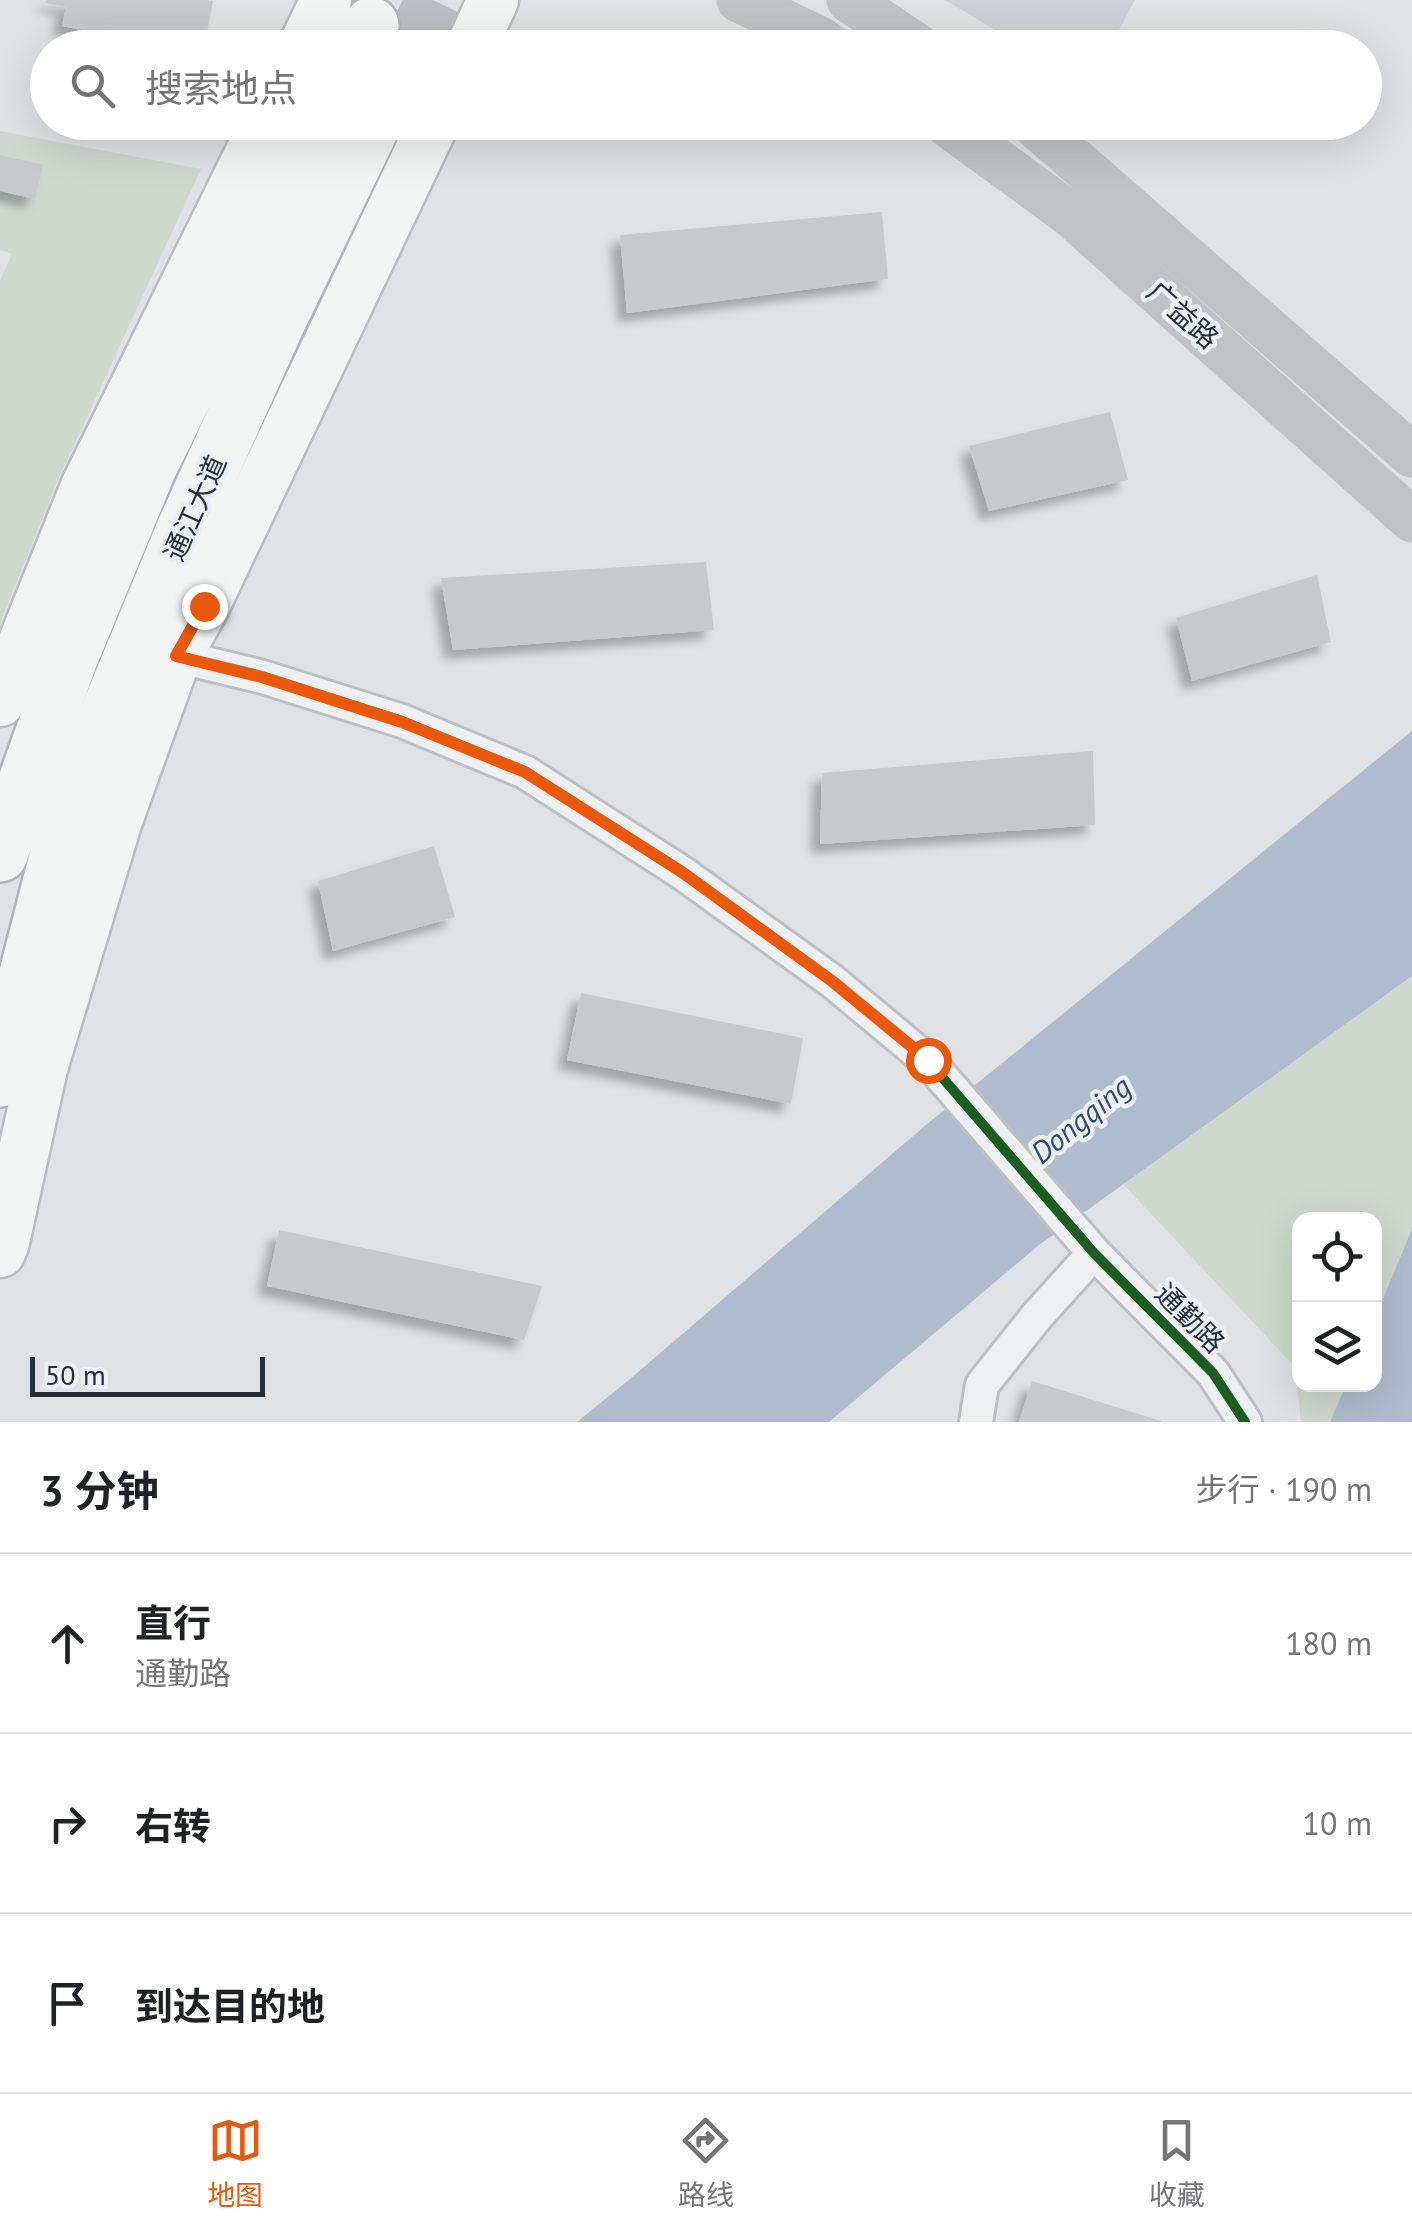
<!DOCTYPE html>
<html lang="zh">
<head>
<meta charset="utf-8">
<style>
  :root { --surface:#fff; --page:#f6f6f6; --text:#202124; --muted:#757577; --line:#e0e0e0; --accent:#ea580c }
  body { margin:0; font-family:"PT Sans","Noto Sans SC",sans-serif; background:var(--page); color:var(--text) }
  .controls { position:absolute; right:30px; bottom:30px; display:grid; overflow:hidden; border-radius:20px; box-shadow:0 10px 40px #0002 }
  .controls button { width:90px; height:90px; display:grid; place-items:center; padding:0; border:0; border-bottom:2px solid var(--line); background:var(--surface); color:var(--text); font:50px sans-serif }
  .scale { position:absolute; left:30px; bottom:25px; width:235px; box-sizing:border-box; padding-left:10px; border:5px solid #272d3b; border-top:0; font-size:28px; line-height:35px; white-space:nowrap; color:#272d3b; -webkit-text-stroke:8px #eceff4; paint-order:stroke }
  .stop { position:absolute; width:30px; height:30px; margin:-22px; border:8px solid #ea580c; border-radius:50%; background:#fff }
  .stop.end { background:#ea580c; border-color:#fff; box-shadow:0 2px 10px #0008 }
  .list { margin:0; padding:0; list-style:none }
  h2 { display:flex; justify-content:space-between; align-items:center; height:130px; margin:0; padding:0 40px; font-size:42px }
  h2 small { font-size:32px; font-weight:400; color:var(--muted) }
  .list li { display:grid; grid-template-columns:65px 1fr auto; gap:30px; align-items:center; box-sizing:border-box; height:180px; padding:0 40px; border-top:2px solid var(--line) }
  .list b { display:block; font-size:38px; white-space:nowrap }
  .list p { margin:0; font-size:32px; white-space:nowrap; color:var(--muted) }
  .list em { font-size:32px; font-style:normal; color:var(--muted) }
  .icon { flex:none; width:55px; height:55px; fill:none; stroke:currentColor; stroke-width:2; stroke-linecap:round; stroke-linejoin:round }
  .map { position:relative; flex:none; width:1412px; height:1422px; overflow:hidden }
  .search { position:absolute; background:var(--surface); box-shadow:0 10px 40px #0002; left:30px; right:30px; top:30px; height:110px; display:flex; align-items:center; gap:25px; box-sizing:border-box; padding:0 35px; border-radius:55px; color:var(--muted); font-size:38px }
  .sheet { height:670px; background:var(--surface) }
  nav { display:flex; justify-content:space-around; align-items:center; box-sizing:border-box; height:140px; border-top:2px solid var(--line); background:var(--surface); font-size:28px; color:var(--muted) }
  nav a { display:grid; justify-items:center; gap:5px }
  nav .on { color:var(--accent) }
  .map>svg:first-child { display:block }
  .built { fill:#cdd0d7 }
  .green { fill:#cfd7cf }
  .water { fill:#aebcce }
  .building { fill:#c7c9cc; filter:url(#shadow) }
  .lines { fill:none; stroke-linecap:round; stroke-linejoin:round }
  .highway-tunnel { stroke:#babdc2; stroke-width:55; stroke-dasharray:55 28; stroke-linecap:butt }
  .street-casing { stroke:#bdbfc2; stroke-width:38 }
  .primary-casing { stroke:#bbbec1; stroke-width:55 }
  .highway-casing { stroke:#b1b4b8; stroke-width:60 }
  .street { stroke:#eeeff0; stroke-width:32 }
  .secondary { stroke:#c0c2c6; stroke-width:45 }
  .primary { stroke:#f3f4f4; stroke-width:50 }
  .highway { stroke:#f3f4f4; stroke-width:55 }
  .cycleway-casing { stroke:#eceff4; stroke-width:16 }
  .cycleway { stroke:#1b5e20; stroke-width:10 }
  .route { stroke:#ea580c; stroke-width:12 }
  .labels { text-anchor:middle; stroke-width:9; stroke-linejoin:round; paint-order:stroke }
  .street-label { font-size:28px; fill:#272d3b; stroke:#eceff4 }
  .water-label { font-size:30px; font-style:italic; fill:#344a6c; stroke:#eceff4 }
</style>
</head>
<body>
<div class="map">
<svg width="1412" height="1422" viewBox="0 0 1412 1422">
  <defs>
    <filter id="shadow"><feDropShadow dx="-9" dy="9" stdDeviation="5" flood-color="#0004"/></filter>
  </defs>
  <rect width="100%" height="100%" fill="#dfe1e4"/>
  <!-- built -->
  <polygon class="built" points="945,0 1135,0 1110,47 1025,48"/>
  <!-- green -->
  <g class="green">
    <polygon points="0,131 201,169 58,480 0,623 0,281 12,254 0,250"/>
    <polygon points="1412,976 1412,1229 1375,1318 1374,1220 1300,1220 1300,1384 1346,1385 1330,1422 1301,1422 1295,1367 1123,1184"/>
  </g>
  <!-- water -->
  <g class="water">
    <polygon points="1412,731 1412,976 1039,1245 829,1422 577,1422 630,1379 927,1124"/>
    <polygon points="1412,1229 1412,1422 1330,1422 1346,1385 1374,1384 1375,1318"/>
  </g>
  <!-- building -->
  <g class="building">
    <polygon points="46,0 207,0 213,1 204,48 171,48 62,26 66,7 45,3"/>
    <polygon points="0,155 43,165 35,199 0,191"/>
    <polygon points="882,212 888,279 627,313 620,235"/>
    <polygon points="1110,412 1128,480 989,511 969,446"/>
    <polygon points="706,562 714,630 453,650 441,578"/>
    <polygon points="1317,575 1331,642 1192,681 1176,618"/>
    <polygon points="1093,751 1095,825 820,844 822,773"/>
    <polygon points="434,846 455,917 333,951 318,881"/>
    <polygon points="581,993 803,1038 791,1104 567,1060"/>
    <polygon points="279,1230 542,1286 524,1340 267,1286"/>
    <polygon points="1032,1381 1161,1421 1161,1422 1019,1422"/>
  </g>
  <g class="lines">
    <!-- highway-tunnel -->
    <polyline class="highway-tunnel" points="410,48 433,0"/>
    <!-- street casing -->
    <g class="street-casing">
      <g id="street">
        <polyline points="176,656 263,677 402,721 525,772 681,872 832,981 928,1061 1094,1253 1213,1373 1245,1422"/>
        <polyline points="976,1422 982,1385 1037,1316 1094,1253"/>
      </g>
    </g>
    <!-- primary casing -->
    <g class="primary-casing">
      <g id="primary">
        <polyline points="303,48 326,0"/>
        <polyline points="471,48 493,0"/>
        <polyline points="0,701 86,487 266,122"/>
        <polyline points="0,1252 4,1242 42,1068 116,823 176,656 204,606 434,122"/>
      </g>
    </g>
    <!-- highway casing -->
    <g class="highway-casing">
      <g id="highway">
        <polyline points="359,48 371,25"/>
        <polyline points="0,854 70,658 149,467 320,122"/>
        <polyline points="0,1079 71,803 183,532 278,321 374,122"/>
      </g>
    </g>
    <!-- street -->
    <use href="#street" class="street"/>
    <!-- secondary -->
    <g class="secondary">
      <polyline points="739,0 820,39 833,48"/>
      <polyline points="849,0 920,48"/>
      <polyline points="944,122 1071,215 1412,520"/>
      <polyline points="1031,122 1412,455"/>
    </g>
    <!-- primary -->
    <use href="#primary" class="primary"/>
    <!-- highway -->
    <use href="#highway" class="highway"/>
    <!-- cycleway casing -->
    <g class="cycleway-casing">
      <polyline id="cycleway" points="176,656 263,677 402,721 525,772 681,872 832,981 928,1061 1094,1253 1213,1373 1245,1422"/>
    </g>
    <!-- cycleway -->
    <use href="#cycleway" class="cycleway"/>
  </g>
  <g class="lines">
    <!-- route -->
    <polyline class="route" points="204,606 176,656 262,677 402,722 525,772 682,872 832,981 928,1060"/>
  </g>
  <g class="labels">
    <!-- street labels -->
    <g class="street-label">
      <text transform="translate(1183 315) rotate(42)" y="10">广益路</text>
      <text transform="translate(195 508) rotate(-66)" y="10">通江大道</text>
      <text transform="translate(1190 1318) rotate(45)" y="10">通勤路</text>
    </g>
    <!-- water labels -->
    <g class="water-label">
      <text transform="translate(1081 1120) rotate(-39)" y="10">Dongqing</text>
    </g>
  </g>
</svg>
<div class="controls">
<button><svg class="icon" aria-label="locate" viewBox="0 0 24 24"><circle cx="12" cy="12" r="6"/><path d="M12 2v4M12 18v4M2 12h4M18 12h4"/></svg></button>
<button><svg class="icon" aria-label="layers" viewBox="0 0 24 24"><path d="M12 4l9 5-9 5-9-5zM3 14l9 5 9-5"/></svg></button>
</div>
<div class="scale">50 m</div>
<div class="stop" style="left:928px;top:1060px"></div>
<div class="stop end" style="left:204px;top:606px"></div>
<div class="search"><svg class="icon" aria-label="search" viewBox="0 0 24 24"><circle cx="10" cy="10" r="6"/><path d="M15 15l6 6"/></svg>搜索地点</div>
</div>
<section class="sheet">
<h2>3 分钟<small>步行 · 190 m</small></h2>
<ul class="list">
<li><svg class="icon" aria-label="ahead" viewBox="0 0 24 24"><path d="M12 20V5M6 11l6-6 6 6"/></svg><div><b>直行</b><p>通勤路</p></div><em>180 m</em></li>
<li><svg class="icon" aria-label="right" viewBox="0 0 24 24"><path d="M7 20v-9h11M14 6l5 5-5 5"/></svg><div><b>右转</b></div><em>10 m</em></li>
<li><svg class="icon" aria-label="arrive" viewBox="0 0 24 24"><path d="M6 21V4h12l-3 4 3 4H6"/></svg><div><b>到达目的地</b></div></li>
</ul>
</section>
<nav>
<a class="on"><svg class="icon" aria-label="map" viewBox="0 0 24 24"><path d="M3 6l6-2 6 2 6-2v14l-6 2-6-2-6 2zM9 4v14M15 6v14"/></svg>地图</a>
<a><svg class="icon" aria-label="directions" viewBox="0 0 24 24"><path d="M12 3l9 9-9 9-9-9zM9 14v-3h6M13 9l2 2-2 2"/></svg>路线</a>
<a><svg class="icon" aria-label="saved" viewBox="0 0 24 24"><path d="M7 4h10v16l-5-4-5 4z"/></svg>收藏</a>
</nav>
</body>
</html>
